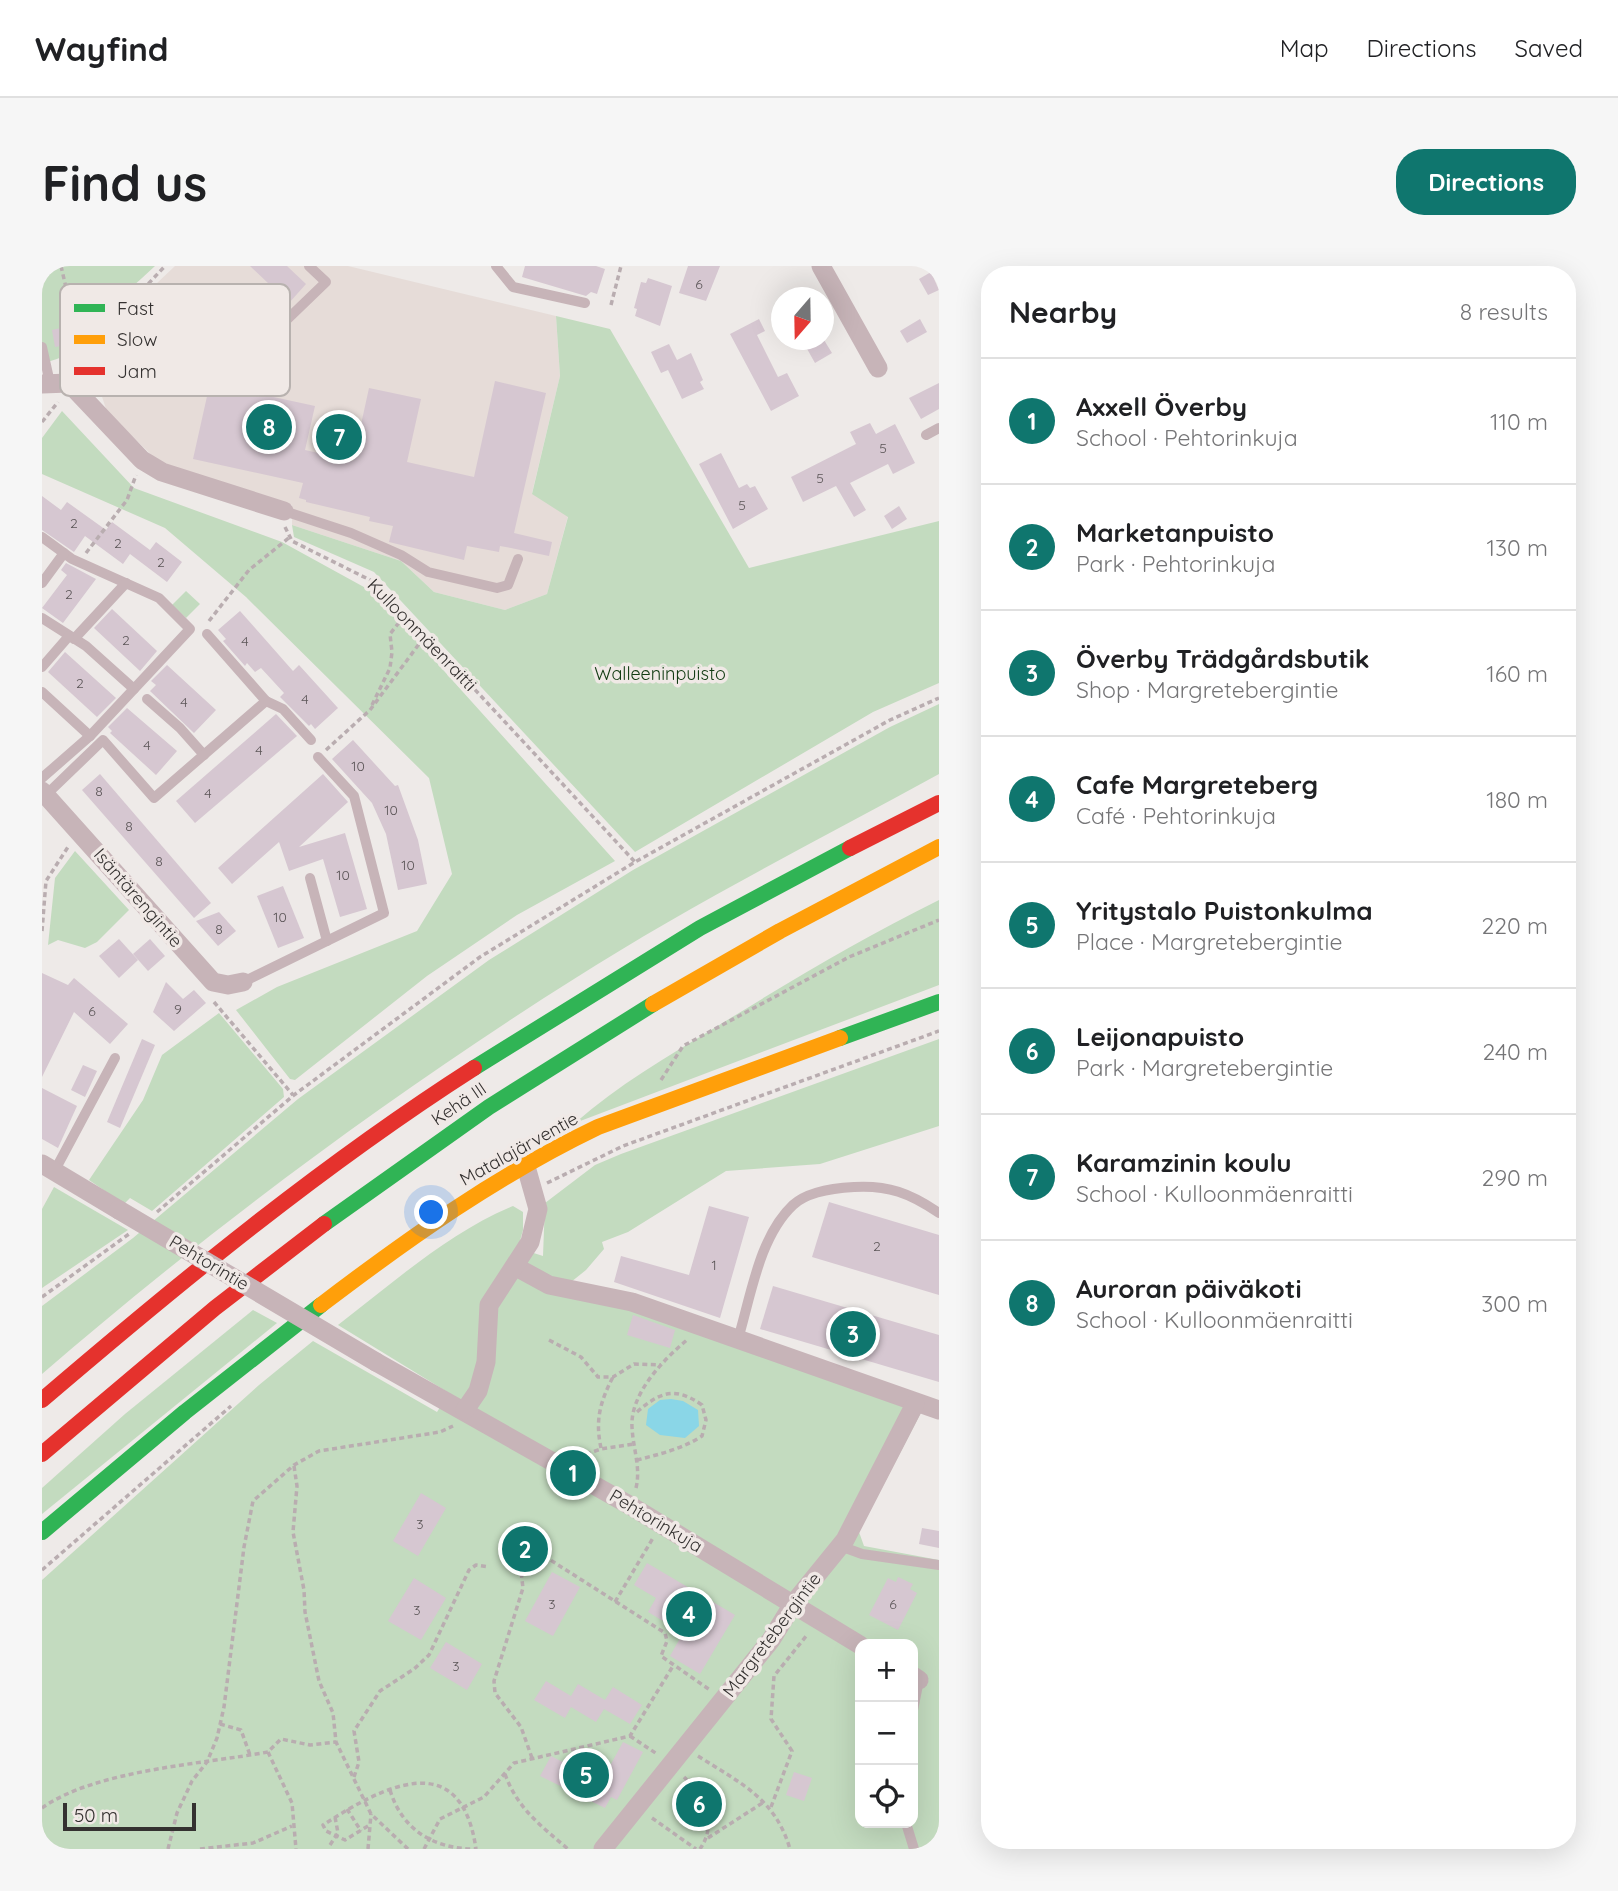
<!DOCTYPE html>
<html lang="en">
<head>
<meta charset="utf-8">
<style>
  :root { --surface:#fff; --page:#f6f6f6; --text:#202124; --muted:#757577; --line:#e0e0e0; --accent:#0f766e }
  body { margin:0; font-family:Quicksand,sans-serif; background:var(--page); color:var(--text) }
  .controls { position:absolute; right:21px; bottom:21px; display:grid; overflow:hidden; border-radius:14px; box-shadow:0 7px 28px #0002 }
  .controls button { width:63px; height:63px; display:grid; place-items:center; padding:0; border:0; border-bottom:2px solid var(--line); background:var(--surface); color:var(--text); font:35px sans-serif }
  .compass { position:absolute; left:729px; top:21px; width:63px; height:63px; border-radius:50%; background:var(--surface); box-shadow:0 7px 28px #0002; rotate:200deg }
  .scale { position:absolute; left:21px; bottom:18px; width:133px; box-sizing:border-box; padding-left:7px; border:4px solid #343130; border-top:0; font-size:19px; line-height:24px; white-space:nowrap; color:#343130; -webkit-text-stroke:5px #f0e9e6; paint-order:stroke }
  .you { position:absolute; left:390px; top:947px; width:24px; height:24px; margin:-18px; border:5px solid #fff; border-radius:50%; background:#1a73e8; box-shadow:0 0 0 10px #1a73e833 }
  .badge { display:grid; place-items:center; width:46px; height:46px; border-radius:50%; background:var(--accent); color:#fff; font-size:23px; font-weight:700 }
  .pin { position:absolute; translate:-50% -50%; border:4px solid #fff; box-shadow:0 2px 7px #0006 }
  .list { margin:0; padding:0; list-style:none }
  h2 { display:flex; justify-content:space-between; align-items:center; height:91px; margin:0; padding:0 28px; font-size:30px }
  h2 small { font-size:23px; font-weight:400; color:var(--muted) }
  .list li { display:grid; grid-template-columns:46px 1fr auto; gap:21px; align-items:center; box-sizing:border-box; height:126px; padding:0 28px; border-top:2px solid var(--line) }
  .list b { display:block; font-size:26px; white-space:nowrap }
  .list p { margin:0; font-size:23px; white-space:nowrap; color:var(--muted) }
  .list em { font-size:23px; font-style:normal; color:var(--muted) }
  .icon { flex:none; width:38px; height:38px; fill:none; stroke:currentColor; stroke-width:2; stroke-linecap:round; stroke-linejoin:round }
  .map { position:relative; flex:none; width:897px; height:1583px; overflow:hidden; border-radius:28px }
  header { display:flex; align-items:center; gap:42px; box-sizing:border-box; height:98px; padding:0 35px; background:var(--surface); border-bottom:2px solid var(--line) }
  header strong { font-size:33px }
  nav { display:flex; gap:38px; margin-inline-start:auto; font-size:24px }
  .intro { display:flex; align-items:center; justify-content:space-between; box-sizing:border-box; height:168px; padding:0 42px }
  h1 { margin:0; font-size:49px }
  .button { padding:18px 32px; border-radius:28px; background:var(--accent); color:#fff; font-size:24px; font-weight:700 }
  main { display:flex; gap:42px; padding:0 42px }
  aside { flex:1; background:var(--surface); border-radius:28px; box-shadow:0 7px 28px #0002 }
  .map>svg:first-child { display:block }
  .built { fill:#e6dcd8 }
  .green { fill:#c3dbbf; fill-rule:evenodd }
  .water { fill:#8ad6e7 }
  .building { fill:#d6c7d1 }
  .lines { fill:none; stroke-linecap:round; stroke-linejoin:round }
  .path { stroke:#b9adb0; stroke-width:3.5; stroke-dasharray:5 3.5; stroke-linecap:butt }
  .lane { stroke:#c7b4b8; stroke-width:10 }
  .street { stroke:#c7b4b8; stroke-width:19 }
  .fast { stroke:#30b455; stroke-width:16 }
  .slow { stroke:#ff9f0a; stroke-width:16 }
  .jam { stroke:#e5322d; stroke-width:16 }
  .street-bridge { stroke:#c7b4b8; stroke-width:19 }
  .labels { text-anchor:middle; stroke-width:7; stroke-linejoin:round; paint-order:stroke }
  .number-label { font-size:14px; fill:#5c5658 }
  .street-label { font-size:18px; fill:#343130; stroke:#f0e9e6 }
  .park-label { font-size:18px; fill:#113b12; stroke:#f0e9e6 }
  .key { fill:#f0e9e6; stroke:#b8b2af; stroke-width:2 }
  .key-label { font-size:19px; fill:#343130 }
</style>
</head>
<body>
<header>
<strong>Wayfind</strong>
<nav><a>Map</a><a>Directions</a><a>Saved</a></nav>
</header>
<div class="intro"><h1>Find us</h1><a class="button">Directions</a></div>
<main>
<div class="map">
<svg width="897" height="1583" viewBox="0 0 897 1583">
  <rect width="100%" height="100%" fill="#eeeae8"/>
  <!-- built -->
  <polygon class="built" points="133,0 306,0 514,50 518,110 490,227 526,250 505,328 463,344 392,326 359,295 250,259 250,239 118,197 65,146 48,94 95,36"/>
  <!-- green -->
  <g class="green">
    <path d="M0,0H113C103,10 91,19 81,30C54,59 44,89 0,97Z"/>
    <polygon points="514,50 568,63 707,302 897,255 897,417 831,446 593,586 332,306 252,271 250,259 359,295 392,326 463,344 505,328 526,251 490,228 518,110"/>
    <polygon points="20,145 92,222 240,276 331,326 573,595 475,649 385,710 253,814 248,813 194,744 235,721 375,665 410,608 387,512 204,331 123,262 0,208 0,172"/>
    <polygon points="144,325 158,338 144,352 130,339"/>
    <path d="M897,438V508C775,575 649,638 532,713C345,831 168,963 0,1108V1040L91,972L256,833L447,694L591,604L848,461Z"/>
    <polygon points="33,585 87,644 55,676 43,682 16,674 6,679 13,612"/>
    <path d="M897,634V719L533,857C576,819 625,791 674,761C747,716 820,672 897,634Z"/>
    <polygon points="177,747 241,823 242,831 110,945 88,932 82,938 47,914 101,834 120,789"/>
    <path d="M897,773V860L778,898L684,905L586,966L560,976L562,983L544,1004L529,1016L886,1133L817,1266L822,1280L897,1294V1583H0V1314L217,1119L271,1075L395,1146L407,1127L296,1059C352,1016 406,967 471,940L481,946V964L476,982L501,990L503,937L553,899L579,888ZM818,1378H871V1557H818Z"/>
    <polygon points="12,921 86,964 0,1022 0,943"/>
    <polygon points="211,1044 235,1057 0,1248 0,1222 83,1148"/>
  </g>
  <!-- water -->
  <polygon class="water" points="629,1133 641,1135 656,1144 657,1160 643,1172 618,1169 604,1159 606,1143 618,1134"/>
  <!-- building -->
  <g class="building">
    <polygon points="208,0 245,0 264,18 247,37"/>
    <polygon points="483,0 554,0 563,3 555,28 549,26 544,30 480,11"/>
    <polygon points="646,0 678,0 664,35 637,27"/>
    <polygon points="889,6 897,24 886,29 877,13"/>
    <polygon points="606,12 630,20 618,60 593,50 595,43 592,42 599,16 604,17"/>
    <polygon points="717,53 723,65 715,69 736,111 745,107 757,130 729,145 688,68"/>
    <polygon points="878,53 885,66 865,77 858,65"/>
    <polygon points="27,60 30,78 13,81 10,64"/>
    <polygon points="776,74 782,74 790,87 773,97 764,81"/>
    <polygon points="627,78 635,94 649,87 661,114 658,116 662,123 640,133 626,104 619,107 609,86"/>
    <polygon points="453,115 504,127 472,267 510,276 507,290 469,282 458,280 457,286 425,280 422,294 351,277 347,276 351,260 327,255 328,251 264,236 264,234 257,232 261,217 151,193 168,117 273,140 263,184 311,195 327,122 379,133 365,196 432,211"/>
    <polygon points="897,117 897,143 879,153 867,132"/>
    <polygon points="828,157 834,168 853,158 873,197 851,208 846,198 808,217 824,244 812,251 794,220 761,236 749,211 814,178 808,166"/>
    <polygon points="679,187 697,222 705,218 708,222 713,220 726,243 691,263 657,198"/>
    <polygon points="0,230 19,244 25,236 64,264 70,256 108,284 114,276 140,296 125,316 88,288 81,298 43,270 32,286 0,264"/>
    <polygon points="857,240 865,253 850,263 842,250"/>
    <polygon points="24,297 54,313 21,357 0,342 25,309 19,304"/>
    <polygon points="70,343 115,385 98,405 52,362"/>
    <polygon points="198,345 251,405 257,399 296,442 273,463 269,458 267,460 238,431 242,427 219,402 213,406 205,397 203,400 181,375 184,373 176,364"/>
    <polygon points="23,386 74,432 55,451 6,406"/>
    <polygon points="125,399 174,444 152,467 108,425 114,419 109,415"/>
    <polygon points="85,442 135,485 114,509 68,467 70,465 66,461"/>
    <polygon points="234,448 255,470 153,557 134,535"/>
    <polygon points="311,474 353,520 356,519 376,574 385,618 356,624 344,568 330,537 290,493"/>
    <polygon points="58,508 169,637 152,652 40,524"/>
    <polygon points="281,508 306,536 257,581 303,567 325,643 298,651 281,593 247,605 237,576 190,618 176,602"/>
    <polygon points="241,620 262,672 236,682 215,630"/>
    <polygon points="177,646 194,665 176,680 154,655"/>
    <polygon points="77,673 96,694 77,712 57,690"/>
    <polygon points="108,673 123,690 106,705 91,688"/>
    <polygon points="0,707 26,719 32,712 86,758 68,778 32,746 0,811"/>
    <polygon points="124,716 141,733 152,724 164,737 132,765 111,746"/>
    <polygon points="100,773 113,779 78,862 65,856"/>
    <polygon points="41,799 55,805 43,831 29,824"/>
    <polygon points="0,822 35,840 16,882 0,873"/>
    <polygon points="787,936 897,969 897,1029 770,991"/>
    <polygon points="667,940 707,951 678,1052 572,1016 579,990 647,1009"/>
    <polygon points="731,1020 897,1069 897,1116 718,1063"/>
    <polygon points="591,1049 633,1064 628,1082 585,1069"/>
    <polygon points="379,1227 404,1242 376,1290 351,1275"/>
    <polygon points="880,1262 897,1265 897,1282 877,1278"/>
    <polygon points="605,1297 693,1349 658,1408 628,1390 641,1367 606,1346 614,1332 592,1319"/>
    <polygon points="510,1306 538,1321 511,1370 483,1355"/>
    <polygon points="856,1311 871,1318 868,1323 875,1327 856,1364 827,1349 846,1312 854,1316"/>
    <polygon points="372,1312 404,1332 379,1374 346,1355"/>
    <polygon points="404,1376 440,1398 425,1424 388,1402"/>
    <polygon points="504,1415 529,1430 536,1418 563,1434 571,1421 600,1439 588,1458 562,1443 554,1456 529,1441 523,1452 492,1434"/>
    <polygon points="581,1476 601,1486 575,1534 569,1531 563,1542 498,1510 509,1490 542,1507 569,1498"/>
    <polygon points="752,1506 770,1512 762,1535 744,1529"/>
  </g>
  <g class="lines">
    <!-- path -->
    <g class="path">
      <polyline points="19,0 44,107"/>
      <polyline points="569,39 579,0"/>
      <polyline points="35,102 76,50 123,0"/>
      <polyline points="169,110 205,119 228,98"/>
      <polyline points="0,156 16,136"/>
      <polyline points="243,261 250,275 334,317 593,596"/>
      <polyline points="44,287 85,234 94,209"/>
      <polyline points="167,355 207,304 248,271"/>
      <polyline points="330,439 348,402 350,386 348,368 363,349"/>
      <polyline points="284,484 328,444 383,370"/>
      <polyline points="0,665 4,615 26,581"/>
      <polyline points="172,736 251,829"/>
      <polyline points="619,814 641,780 807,691 897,654"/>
      <polyline points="505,917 581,880 897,765"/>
      <polyline points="115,946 252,829 438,691 593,596 848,454 897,432"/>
      <polyline points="0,1031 87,968"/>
      <polyline points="507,1074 539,1091 556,1111 571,1111 592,1098 619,1099"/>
      <path d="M595,1146C618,1126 633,1120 660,1139L664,1154L660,1170C640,1183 618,1188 595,1194"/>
      <path d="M559,1182C553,1154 558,1136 571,1111"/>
      <polyline points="536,1191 559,1183 592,1178"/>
      <polyline points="252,1200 255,1220 251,1266 262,1324 263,1346 277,1415 291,1447 294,1476 329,1548 366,1583"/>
      <path d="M594,1222C599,1201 591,1183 590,1161C588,1128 621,1094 645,1074"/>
      <polyline points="466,1267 623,1367 625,1375 619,1390 668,1424"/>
      <polyline points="475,1273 481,1322 452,1415 453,1427 479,1461 490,1492"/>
      <polyline points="0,1304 189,1140"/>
      <polyline points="573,1336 611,1272"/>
      <polyline points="178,1458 199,1464 208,1489"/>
      <polyline points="588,1470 615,1488"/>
      <polyline points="226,1486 250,1537 254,1583"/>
      <path d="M656,1490C698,1517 733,1532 748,1583"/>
      <path d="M463,1508C475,1542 499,1560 526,1583"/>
      <polyline points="312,1511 317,1496 312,1465 338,1425 372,1403 387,1389 427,1304 434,1299 447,1301"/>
      <path d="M642,1511C662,1532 676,1557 658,1583"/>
      <path d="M348,1524C360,1564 392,1583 433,1583"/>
      <polyline points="729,1541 750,1485 729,1453 732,1410 765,1369"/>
      <path d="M0,1542C53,1504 161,1498 226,1486L239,1473L268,1479L294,1476"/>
      <polyline points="305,1543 319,1565"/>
      <polyline points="610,1552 654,1583"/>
      <path d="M326,1560L303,1574L284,1565L281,1559C341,1520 419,1479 434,1583"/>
      <polyline points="666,1572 722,1536"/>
      <polyline points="288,1579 296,1567 293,1551"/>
      <polyline points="126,1583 135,1547 150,1515 165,1496 175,1472 182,1441 202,1281 211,1235 252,1199 277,1185 398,1166 411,1160"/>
      <polyline points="158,1583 211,1577 250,1560"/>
      <polyline points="326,1583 329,1548"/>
      <polyline points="382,1583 398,1553 442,1531 472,1497 588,1470 631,1400"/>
    </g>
    <!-- lane -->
    <g class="lane">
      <polyline points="454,0 471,21 543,37"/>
      <polyline points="0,81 8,117"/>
      <polyline points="36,127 171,95 202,95 284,16 267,0"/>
      <polyline points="884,169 897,162"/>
      <polyline points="242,245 309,267 359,289 386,306 455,322 466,319 476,293"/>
      <polyline points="0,271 30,293 117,332 148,363 48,470 0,512"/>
      <polyline points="0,317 22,287"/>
      <polyline points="0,352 44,380 92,423"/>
      <polyline points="32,373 84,317"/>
      <polyline points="0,401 27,370"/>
      <polyline points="0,426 48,470"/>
      <polyline points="105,433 138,462 162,489"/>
      <polyline points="224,435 241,443 269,474"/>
      <polyline points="4,529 61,474 112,532 224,435 165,368"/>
      <polyline points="268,612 285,675"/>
      <polyline points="201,716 342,647 312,530 276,491"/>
      <polyline points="12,906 73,792"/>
      <path d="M696,1073C709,1030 717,971 751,939C765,926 793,922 812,921C846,919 868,927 897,947"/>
      <polyline points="798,1280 820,1288 897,1299"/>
      <polyline points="871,1444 877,1414"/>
      <polyline points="864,1557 872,1583"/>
    </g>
    <!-- street -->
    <g class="street">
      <polyline points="779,0 836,102"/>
      <polyline points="0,118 27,117 100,194 120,206 242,245"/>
      <polyline points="0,525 171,716 186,719 201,716"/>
      <polyline points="0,898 77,944"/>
      <polyline points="474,1001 507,1019 590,1036 897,1144"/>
      <polyline points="334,1096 589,1240 818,1379"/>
      <polyline points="423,1144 436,1125 444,1096 447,1039 488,976 496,943 483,897"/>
      <polyline points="871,1410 877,1414"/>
      <polyline points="561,1583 729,1374 751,1338 803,1274 873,1138"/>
    </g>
    <!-- fast -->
    <g class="fast">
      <polyline points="798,772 897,736"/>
      <polyline points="432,802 658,662 808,582"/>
      <polyline points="282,958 447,841 611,738"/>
      <polyline points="0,1266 143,1146 279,1039"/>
    </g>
    <!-- slow -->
    <g class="slow">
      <polyline points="611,738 738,665 897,581"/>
      <path d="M279,1039C367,972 456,909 556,861L798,772"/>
    </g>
    <!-- jam -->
    <g class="jam">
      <polyline points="808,582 897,537"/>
      <path d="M0,1134C138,1016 279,900 432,802"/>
      <polyline points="0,1188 173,1042 282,958"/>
    </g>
    <!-- street-bridge -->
    <polyline class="street-bridge" points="77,944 334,1096"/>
  </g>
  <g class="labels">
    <!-- number labels -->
    <g class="number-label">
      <text x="657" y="23">6</text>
      <text x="841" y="187">5</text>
      <text x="778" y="217">5</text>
      <text x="700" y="244">5</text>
      <text x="32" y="262">2</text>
      <text x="76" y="282">2</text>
      <text x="119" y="301">2</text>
      <text x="27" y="333">2</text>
      <text x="84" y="379">2</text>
      <text x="203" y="380">4</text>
      <text x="38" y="422">2</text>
      <text x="263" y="438">4</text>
      <text x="142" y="441">4</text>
      <text x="105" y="484">4</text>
      <text x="217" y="489">4</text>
      <text x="316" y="505">10</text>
      <text x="57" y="530">8</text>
      <text x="166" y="532">4</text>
      <text x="349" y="549">10</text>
      <text x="87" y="565">8</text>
      <text x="117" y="600">8</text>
      <text x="366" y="604">10</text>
      <text x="301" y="614">10</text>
      <text x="238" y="656">10</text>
      <text x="177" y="668">8</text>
      <text x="136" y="748">9</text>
      <text x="50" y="750">6</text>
      <text x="835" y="985">2</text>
      <text x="672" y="1004">1</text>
      <text x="378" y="1263">3</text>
      <text x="510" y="1343">3</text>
      <text x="851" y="1343">6</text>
      <text x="375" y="1349">3</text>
      <text x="414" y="1405">3</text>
    </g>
    <!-- street labels -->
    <g class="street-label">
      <text transform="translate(380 369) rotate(46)" y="6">Kulloonmäenraitti</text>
      <text transform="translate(96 632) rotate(49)" y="6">Isäntärengintie</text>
      <text transform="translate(417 838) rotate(-34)" y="6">Kehä III</text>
      <text transform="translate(477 883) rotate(-29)" y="6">Matalajärventie</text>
      <text transform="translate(167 997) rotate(31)" y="6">Pehtorintie</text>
      <text transform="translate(614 1255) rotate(31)" y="6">Pehtorinkuja</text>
      <text transform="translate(730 1369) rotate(-53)" y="6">Margretebergintie</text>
    </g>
    <!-- park labels -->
    <g class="park-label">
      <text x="618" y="414">Walleeninpuisto</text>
    </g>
  </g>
  <!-- legend -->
  <rect x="18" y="18" width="230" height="112" rx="10" class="key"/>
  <rect x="32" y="38" width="31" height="8" fill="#30b455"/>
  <rect x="32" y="69" width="31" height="9" fill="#ff9f0a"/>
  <rect x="32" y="101" width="31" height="8" fill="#e5322d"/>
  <g class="key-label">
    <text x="75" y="49">Fast</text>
    <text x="75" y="80">Slow</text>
    <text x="75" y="112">Jam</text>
  </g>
</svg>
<div class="controls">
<button>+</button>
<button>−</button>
<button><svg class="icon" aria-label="locate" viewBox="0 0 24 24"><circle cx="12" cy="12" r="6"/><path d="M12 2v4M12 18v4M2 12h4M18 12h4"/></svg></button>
</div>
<svg class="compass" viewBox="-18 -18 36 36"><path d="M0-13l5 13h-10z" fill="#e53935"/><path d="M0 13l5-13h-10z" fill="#757577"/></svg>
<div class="scale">50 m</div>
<div class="you"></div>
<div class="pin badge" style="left:531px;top:1207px">1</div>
<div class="pin badge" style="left:483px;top:1283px">2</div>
<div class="pin badge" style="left:811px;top:1068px">3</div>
<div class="pin badge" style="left:647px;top:1348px">4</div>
<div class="pin badge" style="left:544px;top:1509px">5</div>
<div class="pin badge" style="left:657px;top:1538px">6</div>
<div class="pin badge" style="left:297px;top:171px">7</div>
<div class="pin badge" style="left:227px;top:161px">8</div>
</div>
<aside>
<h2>Nearby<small>8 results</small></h2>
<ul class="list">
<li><span class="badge">1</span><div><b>Axxell Överby</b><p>School · Pehtorinkuja</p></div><em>110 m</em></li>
<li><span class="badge">2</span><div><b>Marketanpuisto</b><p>Park · Pehtorinkuja</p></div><em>130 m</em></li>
<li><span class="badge">3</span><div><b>Överby Trädgårdsbutik</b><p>Shop · Margretebergintie</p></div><em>160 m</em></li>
<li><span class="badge">4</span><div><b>Cafe Margreteberg</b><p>Café · Pehtorinkuja</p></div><em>180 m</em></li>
<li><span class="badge">5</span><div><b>Yritystalo Puistonkulma</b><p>Place · Margretebergintie</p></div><em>220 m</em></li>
<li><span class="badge">6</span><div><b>Leijonapuisto</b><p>Park · Margretebergintie</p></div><em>240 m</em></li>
<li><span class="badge">7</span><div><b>Karamzinin koulu</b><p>School · Kulloonmäenraitti</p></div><em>290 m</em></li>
<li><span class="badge">8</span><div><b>Auroran päiväkoti</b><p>School · Kulloonmäenraitti</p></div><em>300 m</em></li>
</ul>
</aside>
</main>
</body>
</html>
